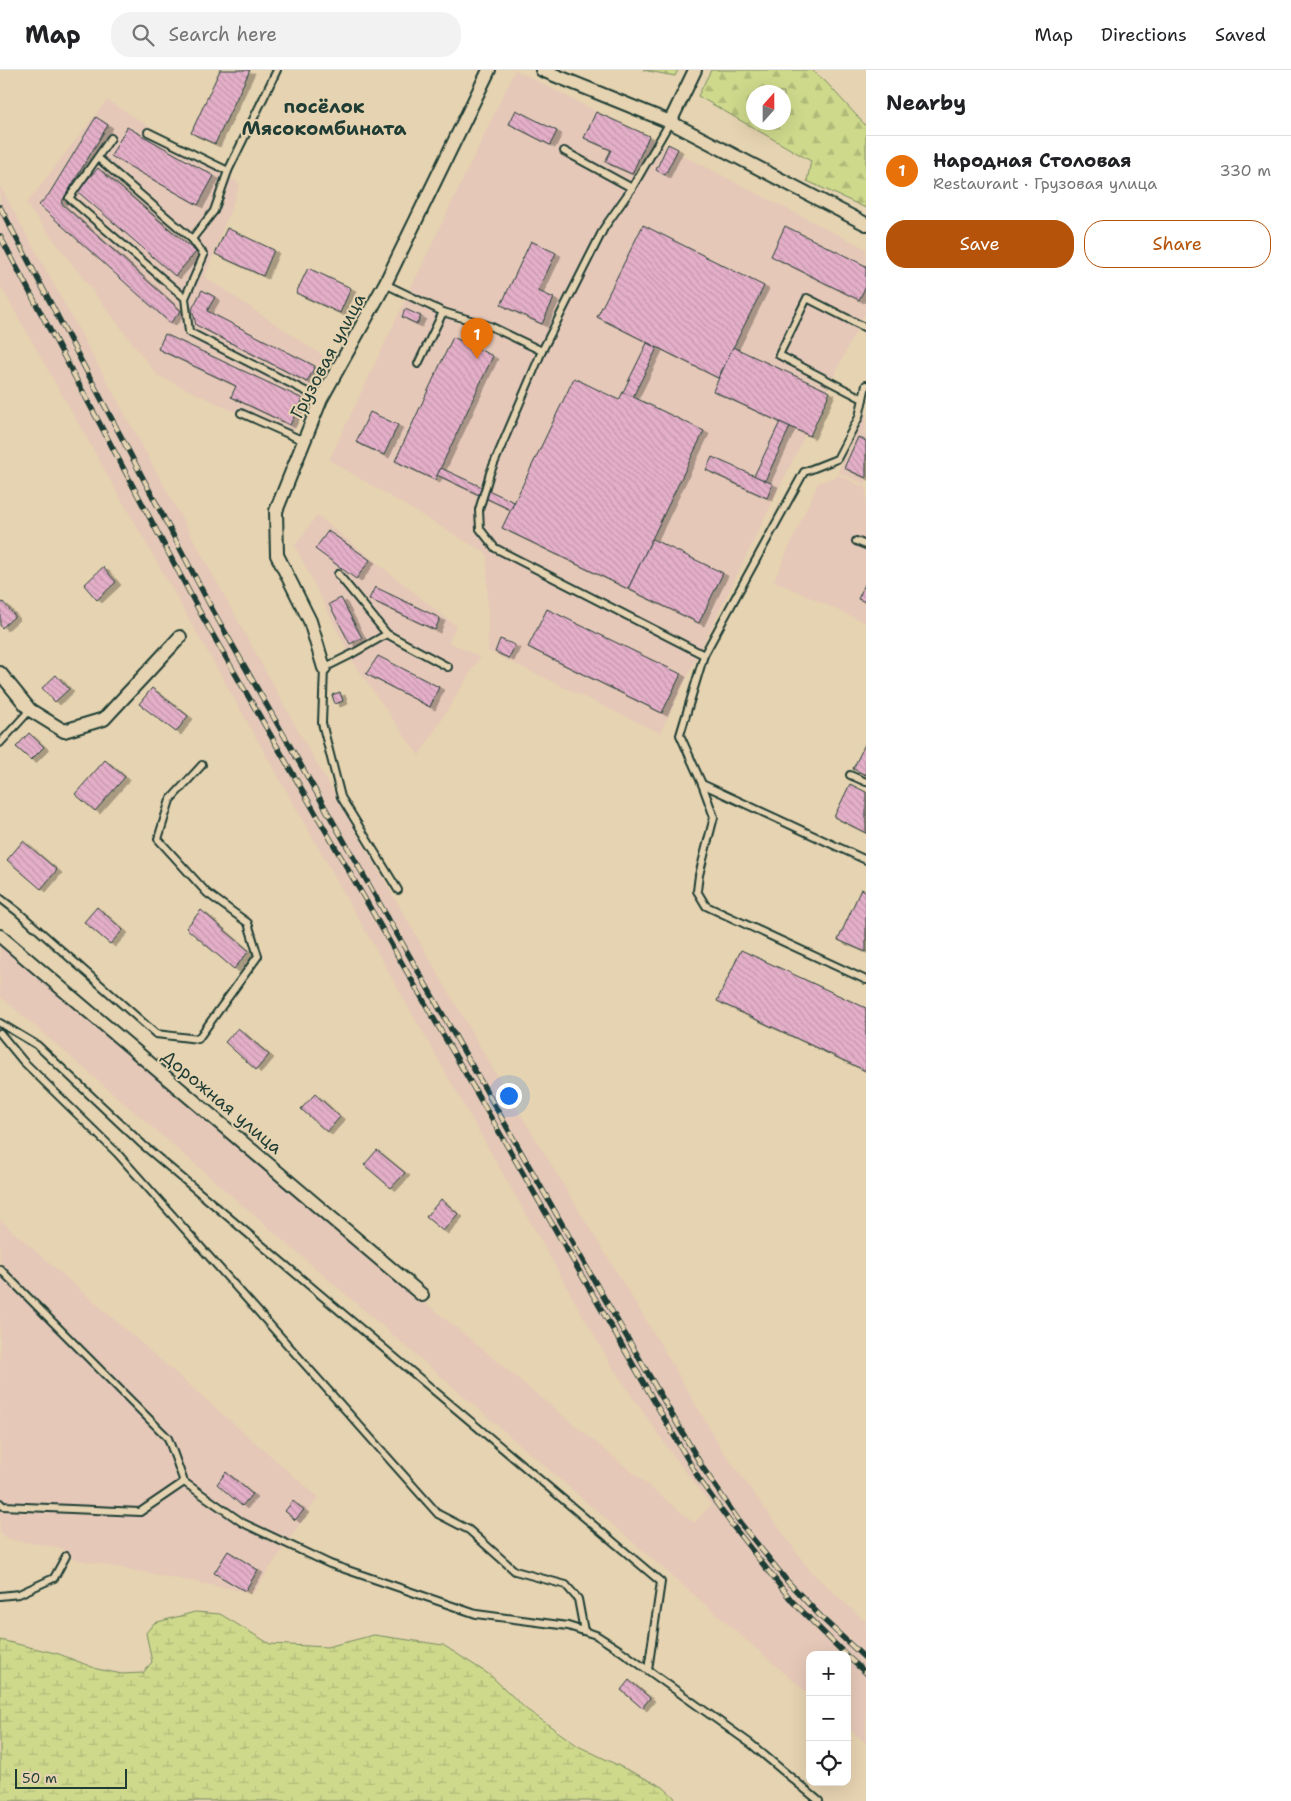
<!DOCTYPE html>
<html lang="en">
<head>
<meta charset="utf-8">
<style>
  :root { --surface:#fff; --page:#f2f2f2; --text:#202124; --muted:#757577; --line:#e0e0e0; --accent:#b45309 }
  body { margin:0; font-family:"Shantell Sans",sans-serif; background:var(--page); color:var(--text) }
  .controls { position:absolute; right:15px; bottom:15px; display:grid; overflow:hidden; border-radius:10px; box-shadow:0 5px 20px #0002 }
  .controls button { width:45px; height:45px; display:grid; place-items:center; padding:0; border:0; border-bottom:1px solid var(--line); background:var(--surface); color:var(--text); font:25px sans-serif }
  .compass { position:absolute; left:746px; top:15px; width:45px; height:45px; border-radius:50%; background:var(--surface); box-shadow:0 5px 20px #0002; rotate:21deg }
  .scale { position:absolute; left:15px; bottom:12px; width:112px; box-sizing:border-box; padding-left:5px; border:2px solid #1f3d34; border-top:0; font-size:14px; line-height:18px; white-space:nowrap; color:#1f3d34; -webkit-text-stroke:4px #e6d3b1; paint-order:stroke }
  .you { position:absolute; left:508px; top:1025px; width:18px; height:18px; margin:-12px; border:4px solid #fff; border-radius:50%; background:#1a73e8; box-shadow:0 0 0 8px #1a73e833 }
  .badge { display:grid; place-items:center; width:32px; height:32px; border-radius:50%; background:var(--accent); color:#fff; font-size:16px; font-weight:700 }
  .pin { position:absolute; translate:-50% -41px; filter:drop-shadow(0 1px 2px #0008) }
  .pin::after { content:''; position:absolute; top:26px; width:18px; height:15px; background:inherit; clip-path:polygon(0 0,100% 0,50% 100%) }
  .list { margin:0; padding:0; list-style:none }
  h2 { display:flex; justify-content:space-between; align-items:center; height:65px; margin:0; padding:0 20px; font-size:21px }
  h2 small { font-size:16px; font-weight:400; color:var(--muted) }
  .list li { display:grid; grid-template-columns:32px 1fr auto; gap:15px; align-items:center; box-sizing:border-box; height:70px; padding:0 20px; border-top:1px solid var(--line) }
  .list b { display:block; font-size:19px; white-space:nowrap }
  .list p { margin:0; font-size:16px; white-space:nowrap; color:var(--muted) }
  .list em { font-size:16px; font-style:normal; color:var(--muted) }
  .actions { display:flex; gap:10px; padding:15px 20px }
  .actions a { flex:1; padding:11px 0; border:1px solid var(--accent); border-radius:20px; text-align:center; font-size:18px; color:var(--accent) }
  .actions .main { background:var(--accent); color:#fff }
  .icon { flex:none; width:28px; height:28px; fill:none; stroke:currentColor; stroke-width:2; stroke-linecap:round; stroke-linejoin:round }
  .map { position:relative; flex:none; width:866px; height:1731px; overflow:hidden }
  header { display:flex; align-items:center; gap:30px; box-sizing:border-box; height:70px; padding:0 25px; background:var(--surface); border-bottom:1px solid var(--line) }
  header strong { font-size:24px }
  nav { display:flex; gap:28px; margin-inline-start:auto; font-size:18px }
  .search { width:350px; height:45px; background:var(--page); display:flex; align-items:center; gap:12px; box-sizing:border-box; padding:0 18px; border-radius:20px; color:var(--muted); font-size:19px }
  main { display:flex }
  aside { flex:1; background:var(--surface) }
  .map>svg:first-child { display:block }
  .built { fill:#e5c8b8 }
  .forest { fill:url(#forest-firs); stroke:#768b60; fill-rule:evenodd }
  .wetland { fill:url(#wetland-marsh); stroke:#768b60 }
  .building { fill:url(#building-back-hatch); stroke:#1f3d34; filter:url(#shadow) }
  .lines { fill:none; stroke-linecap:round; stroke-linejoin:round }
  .lane-casing { stroke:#1f3d34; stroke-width:10 }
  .street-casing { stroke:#1f3d34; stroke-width:16 }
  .lane { stroke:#e6d3b1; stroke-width:6 }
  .street { stroke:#e6d3b1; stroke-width:12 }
  .rail-casing { stroke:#1f3d34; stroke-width:5.5 }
  .rail { stroke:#e6d3b1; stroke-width:4; stroke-dasharray:11; stroke-linecap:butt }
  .labels { text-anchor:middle; stroke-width:4; stroke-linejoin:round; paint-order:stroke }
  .street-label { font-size:18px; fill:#1f3d34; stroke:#e6d3b1 }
  .neighbourhood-label { font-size:19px; font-weight:bold; fill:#1f3d34; stroke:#e6d3b1 }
</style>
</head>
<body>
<header>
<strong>Map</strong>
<div class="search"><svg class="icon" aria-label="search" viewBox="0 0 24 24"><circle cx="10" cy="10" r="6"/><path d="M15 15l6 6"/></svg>Search here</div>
<nav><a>Map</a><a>Directions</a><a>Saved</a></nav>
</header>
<main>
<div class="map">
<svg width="866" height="1731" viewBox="0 0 866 1731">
  <defs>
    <pattern id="forest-firs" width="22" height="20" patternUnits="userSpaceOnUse" patternTransform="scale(1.25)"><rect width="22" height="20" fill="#ced98c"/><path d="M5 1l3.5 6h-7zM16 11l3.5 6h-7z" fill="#b0bb79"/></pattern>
    <pattern id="wetland-marsh" width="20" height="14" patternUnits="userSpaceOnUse" patternTransform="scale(1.25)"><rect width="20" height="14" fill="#ced98c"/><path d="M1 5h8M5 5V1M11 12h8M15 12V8" fill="none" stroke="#b0bb79"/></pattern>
    <pattern id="building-back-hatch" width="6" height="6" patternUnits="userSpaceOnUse" patternTransform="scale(1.25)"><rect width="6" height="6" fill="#e4afc8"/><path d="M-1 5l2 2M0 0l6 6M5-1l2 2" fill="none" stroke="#c397ac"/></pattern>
    <filter id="shadow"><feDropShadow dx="5" dy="3" stdDeviation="0" flood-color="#0004"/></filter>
  </defs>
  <rect width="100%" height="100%" fill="#e6d3b1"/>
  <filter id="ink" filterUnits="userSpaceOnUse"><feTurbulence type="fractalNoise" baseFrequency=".02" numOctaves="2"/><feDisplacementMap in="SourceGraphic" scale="10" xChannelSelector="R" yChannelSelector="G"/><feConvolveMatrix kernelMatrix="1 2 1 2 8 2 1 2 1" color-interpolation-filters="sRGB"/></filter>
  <g filter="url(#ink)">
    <!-- built -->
    <g class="built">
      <polygon points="515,0 866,179 866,240 660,663 488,581 487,484 329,390"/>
      <polygon points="107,30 240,114 205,207 328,289 290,368 157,305 26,134"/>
      <polygon points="0,116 296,657 493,999 664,1280 721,1378 811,1502 866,1552 866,1673 847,1657 847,1585 810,1585 810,1625 0,926 0,872 264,1100 694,1453 711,1435 669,1380 611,1295 0,215"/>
      <polygon points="866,340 866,415 838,402"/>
      <polygon points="840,405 866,418 866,553 774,511 818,413"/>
      <polygon points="317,445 456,556 449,572 480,587 419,686 354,594 295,476"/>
      <polygon points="0,1150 318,1427 253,1523 74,1489 62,1478 7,1469 0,1462"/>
    </g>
    <!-- forest -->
    <g class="forest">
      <polygon points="643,0 678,0 675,6"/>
      <path d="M711,0H812L825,11L866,56V138L807,111L811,91L698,26ZM754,22H784V52H754Z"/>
    </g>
    <!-- wetland -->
    <polygon class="wetland" points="195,1542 220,1544 270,1574 327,1577 374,1565 443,1575 490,1605 526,1639 578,1676 663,1717 678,1731 0,1731 0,1570 59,1584 97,1599 122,1604 143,1603 152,1592 146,1563 154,1553"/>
    <!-- building -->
    <g class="building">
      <polygon points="220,0 250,0 215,74 191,63"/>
      <polygon points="516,40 557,61 550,75 509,54"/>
      <polygon points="596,42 649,66 632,104 605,92 611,80 584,68"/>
      <polygon points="96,47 108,55 61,133 181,241 170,253 39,135 49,124"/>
      <polygon points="127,57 214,106 198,135 111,86"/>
      <polygon points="668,74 678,79 665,105 656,100"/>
      <polygon points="98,98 196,182 175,206 77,121"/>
      <polygon points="643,155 764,216 718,308 597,247"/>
      <polygon points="785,156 866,196 866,216 859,230 771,186"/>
      <polygon points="227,158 274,180 263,206 215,184"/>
      <polygon points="531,171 556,183 538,221 554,228 542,254 501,235"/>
      <polygon points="308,198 351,218 340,243 296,223"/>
      <polygon points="202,220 215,227 207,241 315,296 307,312 196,255 192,239"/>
      <polygon points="405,239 421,246 417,254 402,247"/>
      <polygon points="165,264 303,329 290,355 231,327 236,316 158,279"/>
      <polygon points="453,267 493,286 435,410 395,391"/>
      <polygon points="647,273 657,278 633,327 623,322"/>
      <polygon points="733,277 830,322 810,366 713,321"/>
      <polygon points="574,308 619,330 623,322 704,361 628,519 502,458"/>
      <polygon points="370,342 398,355 384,385 356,372"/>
      <polygon points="780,352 790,357 765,411 754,406"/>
      <polygon points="858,367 866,371 866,408 844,398"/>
      <polygon points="712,387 773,414 767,428 706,400"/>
      <polygon points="441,398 514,432 511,440 437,405"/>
      <polygon points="328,461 370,490 356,509 315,479"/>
      <polygon points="652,469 723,503 699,553 628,519"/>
      <polygon points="103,497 116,512 97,530 84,515"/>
      <polygon points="866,512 866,532 858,529"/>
      <polygon points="375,517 440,548 435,560 369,529"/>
      <polygon points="341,528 362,568 350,574 329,534"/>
      <polygon points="3,532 15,546 2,558 0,555 0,534"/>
      <polygon points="547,539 681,604 662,643 528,577"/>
      <polygon points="500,569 515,575 509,588 495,582"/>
      <polygon points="378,586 439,617 430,637 366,604"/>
      <polygon points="56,605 69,619 55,632 42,618"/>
      <polygon points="152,618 188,646 176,662 139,634"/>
      <polygon points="340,622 343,631 335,634 332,625"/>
      <polygon points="29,663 44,677 31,690 16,677"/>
      <polygon points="866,672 866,705 853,699"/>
      <polygon points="105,690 125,707 95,741 75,724"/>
      <polygon points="850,714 866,722 866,763 834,747"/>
      <polygon points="23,771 57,800 41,819 7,790"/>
      <polygon points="861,819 866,821 866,882 838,870"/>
      <polygon points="97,837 123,860 110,874 84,852"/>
      <polygon points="201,840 249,881 234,899 186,858"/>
      <polygon points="741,880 866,938 866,1001 717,931"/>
      <polygon points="238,958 269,985 256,1000 225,972"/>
      <polygon points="315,1024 340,1047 327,1062 301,1039"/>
      <polygon points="377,1080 405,1103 391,1118 364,1095"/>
      <polygon points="441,1129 458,1144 443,1161 426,1147"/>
      <polygon points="226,1402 252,1424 242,1436 217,1414"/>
      <polygon points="293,1431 304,1440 295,1450 285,1441"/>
      <polygon points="228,1481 258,1500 245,1521 214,1503"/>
      <polygon points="629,1610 650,1628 642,1638 621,1620"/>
    </g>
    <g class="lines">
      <!-- lane casing -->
      <g class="lane-casing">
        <g id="lane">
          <polyline points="670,52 632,118 604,158 542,281 490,403 479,440 480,459 495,478 704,585 804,402 837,389 859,347 866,315"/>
          <polyline points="148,62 228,101"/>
          <polyline points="111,68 69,128 185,228 189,262 321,329"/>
          <polyline points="564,81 632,118"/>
          <polyline points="98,88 192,169 214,141 228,101 277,0"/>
          <polyline points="385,214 443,242"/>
          <polyline points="185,228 204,185 192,169"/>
          <polyline points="418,294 443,242 490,256 542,281"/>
          <polyline points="863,329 779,285 807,228 866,258"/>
          <polyline points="241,343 304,371"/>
          <polyline points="856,471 866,475"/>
          <polyline points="338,504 387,564 448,597"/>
          <polyline points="387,564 350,585 324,598 322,653 341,727 398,820"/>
          <polyline points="704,585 680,665 702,714 714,747 699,805 697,821 706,836 866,910"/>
          <polyline points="0,673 30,640"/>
          <polyline points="850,705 866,712"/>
          <polyline points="702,714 866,790"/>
          <polyline points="0,828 18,842 156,964 198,969 258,886 248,853 207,823 158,769 170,730 202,695"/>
          <polyline points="0,953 37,975 143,1075 661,1512 648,1600"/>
          <polyline points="0,963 23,991 117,1083 438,1444 469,1460 515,1501 566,1515 578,1529 584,1561"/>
          <polyline points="0,1199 168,1368 184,1412 243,1453 330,1494 476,1544 568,1556 596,1565 621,1581 751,1674 819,1731"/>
          <polyline points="0,1433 3,1436 140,1442 184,1412"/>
          <polyline points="0,1526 19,1524 54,1508 66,1486"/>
        </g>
      </g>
      <!-- street casing -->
      <g class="street-casing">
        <g id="street">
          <polyline points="542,0 670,52 866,154"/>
          <polyline points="670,52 695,0"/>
          <polyline points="324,598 310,551 277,485 276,441 321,329 385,214 489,0"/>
          <polyline points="0,603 30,640 64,661 104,649 180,567"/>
          <polyline points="0,866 422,1225"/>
        </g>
      </g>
      <!-- lane -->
      <use href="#lane" class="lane"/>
      <!-- street -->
      <use href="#street" class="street"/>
      <!-- rail casing -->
      <g class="rail-casing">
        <g id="rail">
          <polyline points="0,137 212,539 603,1226 703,1398 741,1454 787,1511 824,1550 866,1589"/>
          <polyline points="0,166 202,546 699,1409 732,1455 792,1531 846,1585"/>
          <polyline points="847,1586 866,1603"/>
        </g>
      </g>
      <!-- rail -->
      <use href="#rail" class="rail"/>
    </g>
  </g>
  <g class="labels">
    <!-- street labels -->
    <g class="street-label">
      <text transform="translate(328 286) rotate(-62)" y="6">Грузовая улица</text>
      <text transform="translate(222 1032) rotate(40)" y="6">Дорожная улица</text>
    </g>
    <!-- neighbourhood labels -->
    <g class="neighbourhood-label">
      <text x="324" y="43">посёлок<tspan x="324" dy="22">Мясокомбината</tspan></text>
    </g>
  </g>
</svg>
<div class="controls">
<button>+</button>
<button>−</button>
<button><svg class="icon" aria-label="locate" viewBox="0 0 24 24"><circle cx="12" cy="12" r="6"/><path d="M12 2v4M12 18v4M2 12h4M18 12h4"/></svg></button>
</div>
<svg class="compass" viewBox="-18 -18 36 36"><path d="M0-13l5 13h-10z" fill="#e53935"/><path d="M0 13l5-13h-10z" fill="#757577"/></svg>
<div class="scale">50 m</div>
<div class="you"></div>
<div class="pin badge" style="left:477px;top:289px;background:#e8710a">1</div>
</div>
<aside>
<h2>Nearby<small></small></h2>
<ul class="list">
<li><span class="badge" style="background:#e8710a">1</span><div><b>Народная Столовая</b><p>Restaurant · Грузовая улица</p></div><em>330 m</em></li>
</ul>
<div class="actions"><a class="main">Save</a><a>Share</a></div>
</aside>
</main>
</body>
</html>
